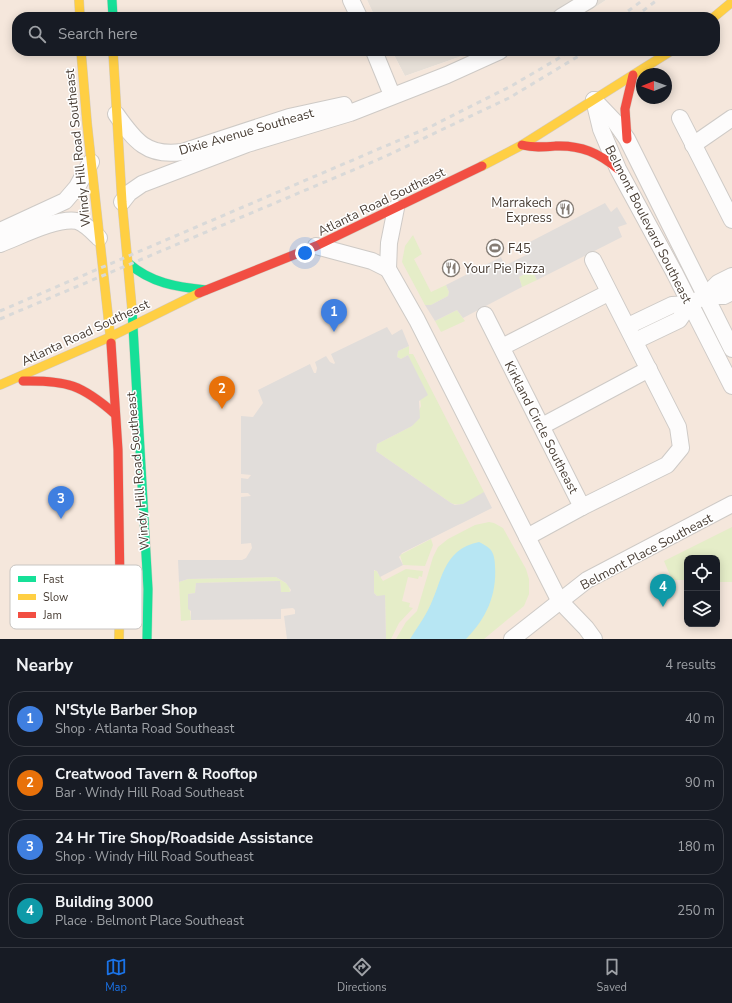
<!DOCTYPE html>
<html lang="en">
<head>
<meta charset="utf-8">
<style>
  :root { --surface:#171b24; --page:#242831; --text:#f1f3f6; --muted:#9ea1a6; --line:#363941; --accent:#1a73e8 }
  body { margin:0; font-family:"Nunito Sans",sans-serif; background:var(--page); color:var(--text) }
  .controls { position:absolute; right:12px; bottom:12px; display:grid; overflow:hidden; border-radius:8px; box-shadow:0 2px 10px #0003 }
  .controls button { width:36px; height:36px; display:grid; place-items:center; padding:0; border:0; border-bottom:1px solid var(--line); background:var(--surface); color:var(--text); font:20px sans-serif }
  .compass { position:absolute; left:636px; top:68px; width:36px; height:36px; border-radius:50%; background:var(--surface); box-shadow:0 2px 10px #0003; rotate:269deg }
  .you { position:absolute; left:305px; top:253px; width:14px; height:14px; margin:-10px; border:3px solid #fff; border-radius:50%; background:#1a73e8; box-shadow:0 0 0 6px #1a73e833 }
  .badge { display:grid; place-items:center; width:26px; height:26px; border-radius:50%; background:var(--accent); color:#fff; font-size:13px; font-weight:700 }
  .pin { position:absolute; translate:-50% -33px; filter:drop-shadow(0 1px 2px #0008) }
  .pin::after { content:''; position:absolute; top:21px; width:14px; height:12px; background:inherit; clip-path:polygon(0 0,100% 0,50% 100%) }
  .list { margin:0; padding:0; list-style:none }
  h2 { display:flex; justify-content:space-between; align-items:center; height:52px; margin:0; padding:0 16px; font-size:17px }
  h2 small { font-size:13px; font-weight:400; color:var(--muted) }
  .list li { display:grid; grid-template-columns:26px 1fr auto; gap:12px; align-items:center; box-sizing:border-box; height:56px; margin:0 8px 8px; padding:0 8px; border:1px solid var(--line); border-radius:16px }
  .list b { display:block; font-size:15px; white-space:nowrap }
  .list p { margin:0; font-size:13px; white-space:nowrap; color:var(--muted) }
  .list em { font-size:13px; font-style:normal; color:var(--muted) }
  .icon { flex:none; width:22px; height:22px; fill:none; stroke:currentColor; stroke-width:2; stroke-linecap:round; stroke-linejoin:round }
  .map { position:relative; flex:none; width:732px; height:639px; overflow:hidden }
  .search { position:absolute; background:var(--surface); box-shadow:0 2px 10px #0003; left:12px; right:12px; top:12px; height:44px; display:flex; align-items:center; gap:10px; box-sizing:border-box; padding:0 14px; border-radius:16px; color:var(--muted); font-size:15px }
  .sheet { height:308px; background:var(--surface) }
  nav { display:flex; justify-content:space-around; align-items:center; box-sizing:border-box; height:56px; border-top:1px solid var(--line); background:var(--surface); font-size:11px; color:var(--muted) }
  nav a { display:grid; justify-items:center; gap:2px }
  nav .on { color:var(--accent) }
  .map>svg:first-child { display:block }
  .residential { fill:#e6dfd7 }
  .commercial { fill:#f5e7dc; fill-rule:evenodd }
  .green { fill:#e5edc8 }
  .parking { fill:#e1ddda }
  .water { fill:#b7e6f3 }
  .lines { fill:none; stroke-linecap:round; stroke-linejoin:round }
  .street-casing { stroke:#cecac6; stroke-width:18 }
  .fast-casing { stroke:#d3cbc1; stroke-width:10 }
  .slow-casing { stroke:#d3cbc1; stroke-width:10 }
  .jam-casing { stroke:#d3cbc1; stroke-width:10 }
  .street { stroke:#fdfcfc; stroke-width:16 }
  .fast { stroke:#16e098; stroke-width:9 }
  .slow { stroke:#ffcf43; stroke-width:9 }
  .jam { stroke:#f24e42; stroke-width:9 }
  .rail { stroke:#d9d9d8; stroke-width:3; stroke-dasharray:5 5; stroke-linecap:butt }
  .labels { text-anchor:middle; stroke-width:3; stroke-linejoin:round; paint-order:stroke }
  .street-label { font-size:13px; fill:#493e35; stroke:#fff }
  .poi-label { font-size:13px; fill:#493e35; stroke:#fff; text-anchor:start }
  .key { fill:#fff; stroke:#c8c5c2; stroke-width:1 }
  .key-label { font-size:11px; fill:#493e35 }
</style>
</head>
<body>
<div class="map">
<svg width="732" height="639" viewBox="0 0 732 639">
  <rect width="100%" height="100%" fill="#f2eeea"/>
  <!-- residential -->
  <g class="residential">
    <polygon points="367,0 606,0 591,10 573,17 375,17"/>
    <polygon points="392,51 476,51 405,76"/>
  </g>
  <!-- commercial -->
  <path class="commercial" d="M0,0H367L375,17H17V51H392L405,76L476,51H715V17H573L591,10L606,0H732V639H0ZM642,74H666V98H642ZM687,558H717V624H687Z"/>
  <!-- green -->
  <g class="green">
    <polygon points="413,235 422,254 414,259 431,292 446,285 449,292 448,296 431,305 425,305 402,262 405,246"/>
    <polygon points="530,271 533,272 537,280 522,287 519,277"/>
    <polygon points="457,310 465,321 441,332 435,321"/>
    <path d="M409,346V354H413L484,492C475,500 462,508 451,503L376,451L377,444L412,426L421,406L420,399L408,355L401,359L397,357L398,351Z"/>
    <polygon points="489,522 494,523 503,528 526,569 529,579 529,594 524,606 484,639 396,639 406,622 417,611 433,557 438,547 448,539 475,525"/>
    <polygon points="732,527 732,582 717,582 717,558 687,558 687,580 672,580 664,561"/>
    <polygon points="431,539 433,545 425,566 403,565 400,555"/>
    <polygon points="406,569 423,571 422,577 419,576 418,579 408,577 402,601 410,603 409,607 413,608 399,623 391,639 386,639 385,596 377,596 374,593 374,571 376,570 383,581"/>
    <polygon points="276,577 289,585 290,592 281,592 280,581 196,583 195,593 188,594 191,620 181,621 179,582 188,579"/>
  </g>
  <!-- parking -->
  <g class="parking">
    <polygon points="605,203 611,212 617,207 627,224 618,227 622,237 537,280 533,272 530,271 519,277 522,287 463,318 457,310 435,321 425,305 431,305 448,296 449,292 446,285 501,257 504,264 508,264 528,254 528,251 524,245"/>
    <polygon points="387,327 392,335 402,329 409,346 398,351 397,357 401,359 408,355 428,395 419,401 420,418 412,426 377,444 376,451 451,503 455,505 463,504 484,492 492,508 402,553 399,557 403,565 380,577 377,571 374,570 374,593 377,596 385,595 386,639 287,639 284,616 295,614 295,610 293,608 281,609 281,619 191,620 191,611 188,609 188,594 195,593 196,583 280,581 281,592 290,592 291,590 286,583 276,577 188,579 179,582 178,560 242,560 246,558 252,548 251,543 241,544 241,497 251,496 248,493 241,493 241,478 248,479 251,475 241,474 241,416 253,417 263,403 258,390 310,364 314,373 316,373 317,368 315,362 326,356 330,362 334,364 335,363 331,354"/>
  </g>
  <!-- water -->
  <path class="water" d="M479,542C483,544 487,546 490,549C494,553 495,561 495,566C497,595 486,619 466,639H410C416,629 423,620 428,610C443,582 441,550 479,542Z"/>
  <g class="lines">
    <!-- street casing -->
    <g class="street-casing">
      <g id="street">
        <polyline points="351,0 359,17"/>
        <polyline points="561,17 589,0"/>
        <polyline points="374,51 392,95"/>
        <polyline points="594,100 601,129 618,169 674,272 732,386"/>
        <polyline points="594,100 615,122 627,139 732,349"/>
        <path d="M116,114C135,141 147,157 182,152L289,117L344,105"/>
        <polyline points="680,118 732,220"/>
        <polyline points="693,145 732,118"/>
        <polyline points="122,202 129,193 142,184 247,144 350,113 447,75 500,51"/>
        <polyline points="396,208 389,243 388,269 417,320 559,600 586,628 594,639"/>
        <polyline points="0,231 65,201 77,187 91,162"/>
        <path d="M0,244C19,237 57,217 77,221C86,224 93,232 99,238"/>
        <polyline points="316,246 372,261 388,269"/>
        <polyline points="705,296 724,296 732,292"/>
        <polyline points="485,315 582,507 667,465 681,448 678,427 593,260"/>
        <polyline points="628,326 672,305 690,304 705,296 718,283 732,276"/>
        <polyline points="635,341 679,320 690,304"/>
        <polyline points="502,347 608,293"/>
        <polyline points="542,426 649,369"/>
        <polyline points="527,537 582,507"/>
        <polyline points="512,639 587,580 732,504"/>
      </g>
    </g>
    <!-- fast casing -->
    <g class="fast-casing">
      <g id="fast">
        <polyline points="112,0 113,17"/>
        <path d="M128,263C151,283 176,287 206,290"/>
        <polyline points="132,309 148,589 147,639"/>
      </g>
    </g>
    <!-- slow casing -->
    <g class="slow-casing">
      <g id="slow">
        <polyline points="79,0 80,17"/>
        <polyline points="714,17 732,2"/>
        <polyline points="81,51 87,123 111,343"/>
        <polyline points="113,51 122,202 132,309"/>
        <polyline points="482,166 522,145 671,51"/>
        <polyline points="0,385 110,337 199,293"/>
        <polyline points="119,639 120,586"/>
      </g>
    </g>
    <!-- jam casing -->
    <g class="jam-casing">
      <g id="jam">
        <polyline points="627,139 625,109 633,75"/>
        <path d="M522,145C534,148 544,147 556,146C581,145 599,153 618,169"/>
        <polyline points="199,293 316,246 482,166"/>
        <polyline points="111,343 118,450 120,586"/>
        <path d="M23,381C67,380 82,385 115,414"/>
      </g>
    </g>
    <!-- street -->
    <use href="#street" class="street"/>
    <!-- fast -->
    <use href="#fast" class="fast"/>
    <!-- slow -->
    <use href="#slow" class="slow"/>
    <!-- jam -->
    <use href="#jam" class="jam"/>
    <!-- rail -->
    <g class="rail">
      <polyline points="620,17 643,0"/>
      <polyline points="635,17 657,0"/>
      <polyline points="0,311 430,127 513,85 571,51"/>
      <polyline points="0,319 384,157 509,98 587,51"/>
    </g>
  </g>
  <!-- icons -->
  <defs>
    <g id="restaurant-ring" transform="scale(0.9)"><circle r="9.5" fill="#fff" stroke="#847c74" stroke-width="1.5"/><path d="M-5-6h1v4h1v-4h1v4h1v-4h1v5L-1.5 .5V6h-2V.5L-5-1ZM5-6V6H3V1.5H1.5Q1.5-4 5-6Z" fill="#847c74"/></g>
    <g id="stadium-ring" transform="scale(0.9)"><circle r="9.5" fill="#fff" stroke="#847c74" stroke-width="1.5"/><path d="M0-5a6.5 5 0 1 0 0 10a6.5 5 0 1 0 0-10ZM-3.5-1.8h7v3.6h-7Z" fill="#847c74"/></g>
  </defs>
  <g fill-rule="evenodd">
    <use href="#restaurant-ring" x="565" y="209"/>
    <use href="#stadium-ring" x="495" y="248"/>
    <use href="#restaurant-ring" x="451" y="268"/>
  </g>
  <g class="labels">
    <!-- street labels -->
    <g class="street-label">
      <text transform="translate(246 131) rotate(-16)" y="5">Dixie Avenue Southeast</text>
      <text transform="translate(77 148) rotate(-96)" y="5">Windy Hill Road Southeast</text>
      <text transform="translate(381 201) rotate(-26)" y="5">Atlanta Road Southeast</text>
      <text transform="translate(649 224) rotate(63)" y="5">Belmont Boulevard Southeast</text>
      <text transform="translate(85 332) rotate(-25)" y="5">Atlanta Road Southeast</text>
      <text transform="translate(542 427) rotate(63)" y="5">Kirkland Circle Southeast</text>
      <text transform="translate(137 471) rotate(-95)" y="5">Windy Hill Road Southeast</text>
      <text transform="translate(646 551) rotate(-28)" y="5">Belmont Place Southeast</text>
    </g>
    <!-- poi labels -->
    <g class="poi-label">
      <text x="552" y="207" text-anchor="end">Marrakech<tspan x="552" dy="15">Express</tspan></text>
      <text x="508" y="253">F45</text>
      <text x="464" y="273">Your Pie Pizza</text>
    </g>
  </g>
  <!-- legend -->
  <rect x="10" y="565" width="132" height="64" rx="6" class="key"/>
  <rect x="18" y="576" width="18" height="6" fill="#16e098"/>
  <rect x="18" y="594" width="18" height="6" fill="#ffcf43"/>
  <rect x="18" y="612" width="18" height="6" fill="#f24e42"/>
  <g class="key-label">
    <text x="43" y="583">Fast</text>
    <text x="43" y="601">Slow</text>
    <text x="43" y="619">Jam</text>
  </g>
</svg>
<div class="controls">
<button><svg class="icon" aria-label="locate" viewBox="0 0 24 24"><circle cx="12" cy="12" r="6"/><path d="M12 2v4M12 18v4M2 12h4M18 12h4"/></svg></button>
<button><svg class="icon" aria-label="layers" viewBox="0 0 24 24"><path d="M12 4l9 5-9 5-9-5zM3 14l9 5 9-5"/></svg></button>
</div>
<svg class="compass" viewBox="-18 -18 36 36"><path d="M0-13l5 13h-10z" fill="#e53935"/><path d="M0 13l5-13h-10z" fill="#9ea1a6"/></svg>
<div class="you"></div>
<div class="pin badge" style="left:334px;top:332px;background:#3f7fe0">1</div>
<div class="pin badge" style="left:222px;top:409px;background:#e8710a">2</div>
<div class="pin badge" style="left:61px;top:519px;background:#3f7fe0">3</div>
<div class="pin badge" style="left:663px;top:607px;background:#0f9aa8">4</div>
<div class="search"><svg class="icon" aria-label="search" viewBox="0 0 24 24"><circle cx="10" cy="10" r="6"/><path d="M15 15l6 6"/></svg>Search here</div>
</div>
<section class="sheet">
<h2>Nearby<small>4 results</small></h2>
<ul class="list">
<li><span class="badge" style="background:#3f7fe0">1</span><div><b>N'Style Barber Shop</b><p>Shop · Atlanta Road Southeast</p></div><em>40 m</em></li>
<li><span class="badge" style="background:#e8710a">2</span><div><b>Creatwood Tavern &amp; Rooftop</b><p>Bar · Windy Hill Road Southeast</p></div><em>90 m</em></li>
<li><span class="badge" style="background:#3f7fe0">3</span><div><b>24 Hr Tire Shop/Roadside Assistance</b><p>Shop · Windy Hill Road Southeast</p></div><em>180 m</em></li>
<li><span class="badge" style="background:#0f9aa8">4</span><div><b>Building 3000</b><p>Place · Belmont Place Southeast</p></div><em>250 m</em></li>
</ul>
</section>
<nav>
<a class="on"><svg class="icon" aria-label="map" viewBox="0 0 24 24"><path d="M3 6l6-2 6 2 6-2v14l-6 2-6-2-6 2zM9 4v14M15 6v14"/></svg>Map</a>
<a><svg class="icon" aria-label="directions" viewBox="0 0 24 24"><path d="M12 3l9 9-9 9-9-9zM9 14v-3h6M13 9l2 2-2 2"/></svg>Directions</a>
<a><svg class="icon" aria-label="saved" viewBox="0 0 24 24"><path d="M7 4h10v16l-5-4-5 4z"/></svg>Saved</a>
</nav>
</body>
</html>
